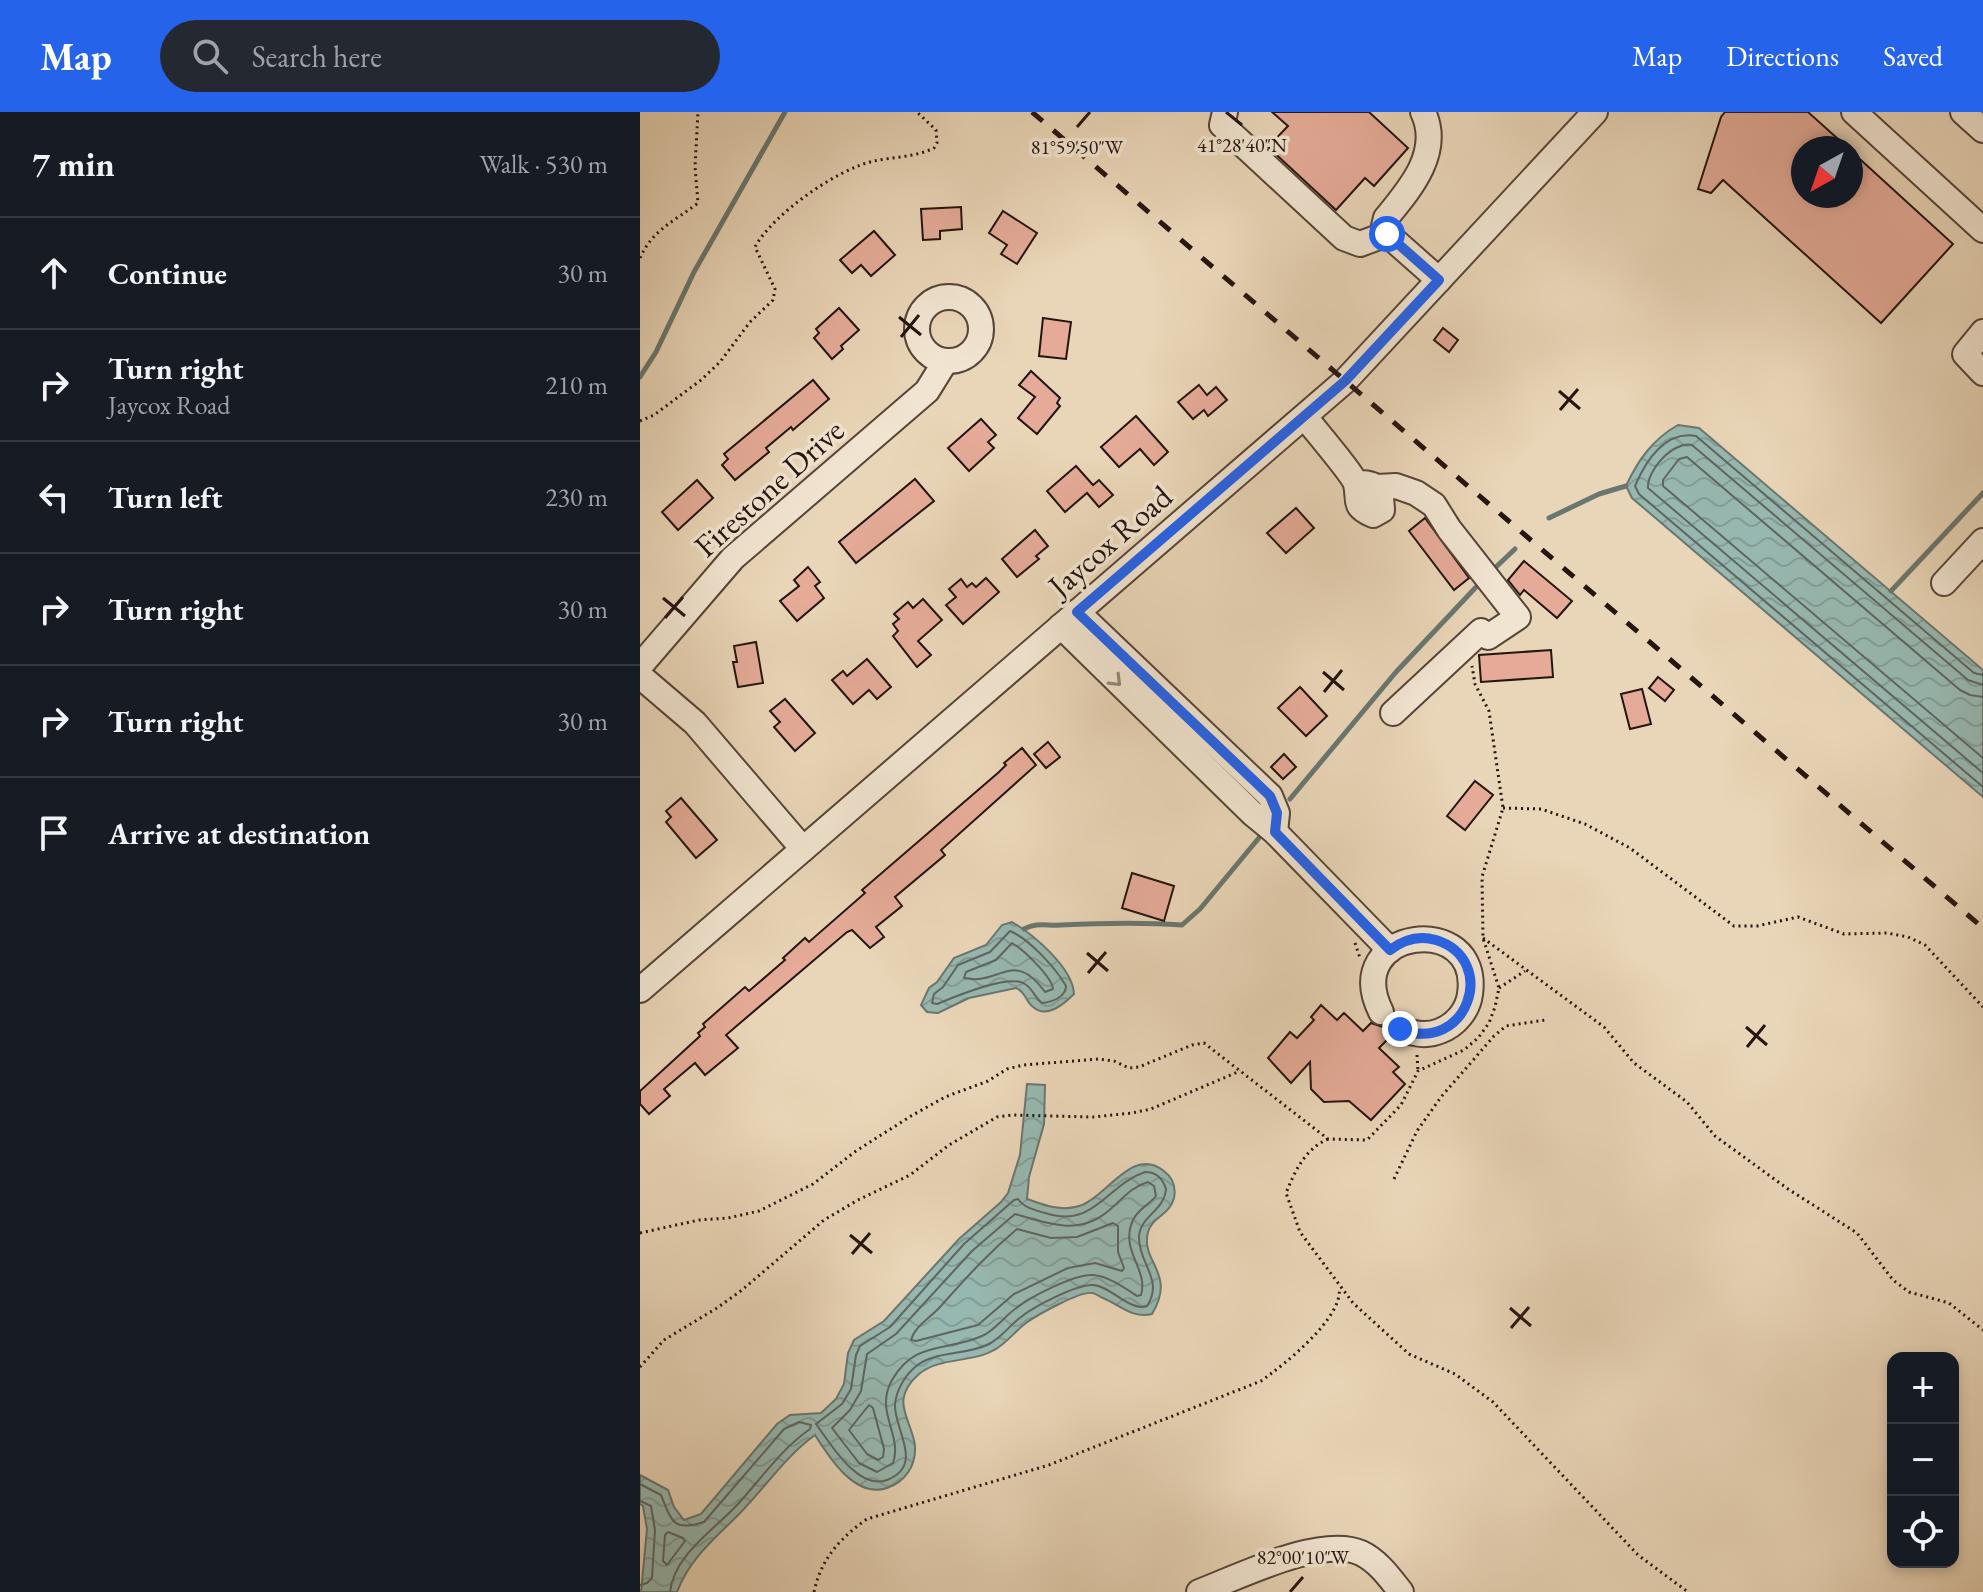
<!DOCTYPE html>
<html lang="en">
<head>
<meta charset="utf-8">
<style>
  :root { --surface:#171b24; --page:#242831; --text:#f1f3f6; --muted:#9ea1a6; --line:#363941; --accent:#2563eb }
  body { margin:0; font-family:"EB Garamond",serif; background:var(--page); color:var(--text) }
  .controls { position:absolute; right:24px; bottom:24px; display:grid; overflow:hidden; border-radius:16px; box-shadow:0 4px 12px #0003 }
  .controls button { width:72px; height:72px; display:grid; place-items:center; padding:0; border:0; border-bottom:2px solid var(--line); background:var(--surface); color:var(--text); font:40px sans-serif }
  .compass { position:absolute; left:1151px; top:24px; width:72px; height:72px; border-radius:50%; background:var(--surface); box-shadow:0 4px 12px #0003; rotate:220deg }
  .stop { position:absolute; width:24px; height:24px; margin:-18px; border:6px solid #2563eb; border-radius:50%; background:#fff }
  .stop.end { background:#2563eb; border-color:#fff; box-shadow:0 2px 8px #0008 }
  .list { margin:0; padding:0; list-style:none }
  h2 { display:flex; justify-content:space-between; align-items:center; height:104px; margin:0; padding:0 32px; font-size:34px }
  h2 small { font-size:26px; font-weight:400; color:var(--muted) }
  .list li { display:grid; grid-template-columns:52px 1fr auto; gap:24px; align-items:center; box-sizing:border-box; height:112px; padding:0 32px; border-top:2px solid var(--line) }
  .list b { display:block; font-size:30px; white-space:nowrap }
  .list p { margin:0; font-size:26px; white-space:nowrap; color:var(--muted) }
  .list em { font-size:26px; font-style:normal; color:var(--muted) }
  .icon { flex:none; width:44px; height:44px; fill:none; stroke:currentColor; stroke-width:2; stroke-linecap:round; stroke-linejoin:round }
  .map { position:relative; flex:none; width:1343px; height:1480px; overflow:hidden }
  header { display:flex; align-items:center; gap:48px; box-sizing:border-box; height:112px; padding:0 40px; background:var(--accent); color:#fff }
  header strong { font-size:38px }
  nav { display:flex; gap:44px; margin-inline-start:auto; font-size:28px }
  .search { width:560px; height:72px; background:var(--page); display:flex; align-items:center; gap:20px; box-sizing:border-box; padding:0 28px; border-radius:44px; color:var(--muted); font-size:30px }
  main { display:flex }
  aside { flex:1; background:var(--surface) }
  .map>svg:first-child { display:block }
  .water { fill:url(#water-waves); stroke:#697770; stroke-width:2 }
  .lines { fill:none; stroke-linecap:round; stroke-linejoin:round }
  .shore { stroke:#5e6660; stroke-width:2 }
  .stream { stroke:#697770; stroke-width:5 }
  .building { fill:#e5ab98; stroke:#25150f; stroke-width:2 }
  .minor-casing { stroke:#564539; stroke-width:28 }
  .path { stroke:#25150f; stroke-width:3; stroke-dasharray:2 4; stroke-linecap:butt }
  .minor { stroke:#f1e4d0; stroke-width:24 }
  .rail { stroke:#25150f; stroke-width:5; stroke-dasharray:14 14; stroke-linecap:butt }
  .oneway { stroke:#958779 }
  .route { stroke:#2563eb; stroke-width:10 }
  .ticks { fill:none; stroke:#25150f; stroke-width:3 }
  .labels { text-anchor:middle; stroke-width:7; stroke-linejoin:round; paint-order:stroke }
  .street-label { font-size:32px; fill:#25150f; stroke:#f1e4d0 }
  .ticks-label { font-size:20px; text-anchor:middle; fill:#25150f; stroke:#f1e4d0; stroke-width:7; stroke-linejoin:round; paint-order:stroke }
</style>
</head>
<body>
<header>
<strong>Map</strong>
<div class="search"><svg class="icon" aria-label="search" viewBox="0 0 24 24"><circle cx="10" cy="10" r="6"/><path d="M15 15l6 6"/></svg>Search here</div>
<nav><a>Map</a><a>Directions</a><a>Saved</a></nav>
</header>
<main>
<aside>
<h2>7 min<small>Walk · 530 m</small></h2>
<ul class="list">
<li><svg class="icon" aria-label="ahead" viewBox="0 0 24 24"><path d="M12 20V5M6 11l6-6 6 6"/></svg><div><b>Continue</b></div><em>30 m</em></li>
<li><svg class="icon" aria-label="right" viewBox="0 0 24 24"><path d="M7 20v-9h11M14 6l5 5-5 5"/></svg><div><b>Turn right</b><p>Jaycox Road</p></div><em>210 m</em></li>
<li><svg class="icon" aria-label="left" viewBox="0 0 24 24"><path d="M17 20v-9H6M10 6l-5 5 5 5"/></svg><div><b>Turn left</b></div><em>230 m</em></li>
<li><svg class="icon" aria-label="right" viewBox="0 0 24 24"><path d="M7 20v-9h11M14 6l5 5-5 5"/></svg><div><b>Turn right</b></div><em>30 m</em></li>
<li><svg class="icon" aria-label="right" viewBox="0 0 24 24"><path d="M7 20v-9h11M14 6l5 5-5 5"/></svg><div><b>Turn right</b></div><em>30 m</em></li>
<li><svg class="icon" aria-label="arrive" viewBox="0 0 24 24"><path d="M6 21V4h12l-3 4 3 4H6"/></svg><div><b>Arrive at destination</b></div></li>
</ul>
</aside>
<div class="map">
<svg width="1343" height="1480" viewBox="0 0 1343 1480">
  <defs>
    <pattern id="water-waves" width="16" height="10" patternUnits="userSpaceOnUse" patternTransform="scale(2)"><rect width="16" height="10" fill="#97b8b0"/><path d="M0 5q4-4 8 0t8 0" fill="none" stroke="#829d96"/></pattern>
  </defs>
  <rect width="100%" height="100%" fill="#e9d5b7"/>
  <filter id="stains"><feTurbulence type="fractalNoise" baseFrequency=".0025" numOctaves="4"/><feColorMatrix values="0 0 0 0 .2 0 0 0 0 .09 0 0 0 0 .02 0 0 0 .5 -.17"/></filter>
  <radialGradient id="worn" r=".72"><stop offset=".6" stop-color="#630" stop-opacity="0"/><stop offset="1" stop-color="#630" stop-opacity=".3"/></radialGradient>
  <!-- water -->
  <g class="water">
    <path d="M1038,313L1059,316L1343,558V685L992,386L986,374C998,348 1013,327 1038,313Z"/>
    <path d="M372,810C394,823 433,856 434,882C424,892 407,907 393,895C385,889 386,880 376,876L329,886L298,901L287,900L281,893L289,876L297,870L314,846L346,833L362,813Z"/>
    <path d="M387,972L405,973L404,1012L389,1065L387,1087C402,1092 418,1099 435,1095C465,1090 491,1032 524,1059C533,1066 536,1076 534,1086C530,1103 512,1105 508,1120C500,1150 537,1161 512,1202C493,1207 480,1193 463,1186C459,1185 456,1181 452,1181C440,1179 397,1203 386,1211C375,1219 366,1232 354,1238C332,1251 299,1245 279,1262C248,1289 272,1307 275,1334C276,1354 265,1370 247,1376C215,1387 189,1345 175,1323C146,1344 127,1373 102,1399C77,1425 50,1445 37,1480H1L7,1417L3,1394L0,1392V1363L28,1378L34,1395L44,1408L61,1402L137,1312L150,1303L181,1301L196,1287L204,1272L208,1241L214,1228L244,1209L319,1127L361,1090L368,1081L380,1043Z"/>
  </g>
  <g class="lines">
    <!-- shore -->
    <g class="shore">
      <path d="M1343,563L1334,561L1056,324C1026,318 1006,348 995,374L999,382L1343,675"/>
      <path d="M1343,573L1328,568L1052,333C1033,329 1007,358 1008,376L1343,661"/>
      <polyline points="1343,585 1330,583 1320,578 1047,345 1039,347 1023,368 1023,374 1343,646"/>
      <path d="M370,819C389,827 415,855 426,874C426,885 412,890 402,891C395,886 393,877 385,872C370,861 314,885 297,892L292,891L294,882L303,875L318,853L350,840Z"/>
      <path d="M372,831C384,838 412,865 413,877L405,880C373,836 360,874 324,866L326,860L356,848Z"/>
      <path d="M505,1060C517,1060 523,1067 526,1077C524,1100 499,1104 499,1126C499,1152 524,1168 507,1194C490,1200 471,1174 453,1173C437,1172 393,1195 381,1205C370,1213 361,1226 349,1232C326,1244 293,1238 274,1256C264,1265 256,1279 255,1293C254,1318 285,1353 247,1368C218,1379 190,1331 176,1312L202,1292L211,1277L216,1243L220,1234L250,1215L324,1132L374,1088L378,1087C384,1096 395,1098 405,1101C455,1117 466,1073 505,1060Z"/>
      <path d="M508,1070L514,1074L516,1084C509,1093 498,1097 493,1108C479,1139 509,1157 501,1183L497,1184C485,1176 468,1164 453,1163C434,1162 390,1185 375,1197C364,1205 354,1219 342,1224C306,1240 275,1228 252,1268C234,1300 263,1323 253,1351L237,1360L219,1351L192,1316L210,1298L221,1279L227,1242L256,1222L332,1139L375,1102C406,1111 438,1124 467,1100C481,1089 490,1075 508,1070Z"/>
      <path d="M473,1111L478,1114V1140L484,1156L482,1159L455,1151L428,1156L374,1182L338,1213L276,1229L271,1228C275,1214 290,1206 300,1195C326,1166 347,1142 377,1117L411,1126L437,1125Z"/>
      <polygon points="229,1293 233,1296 244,1337 243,1345 238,1348 227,1342 209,1318"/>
      <path d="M0,1372L21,1383C32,1410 33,1420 64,1410L144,1317L159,1310L171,1313L170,1317C140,1338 122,1366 97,1393C74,1418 34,1443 30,1480"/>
      <polyline points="0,1389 11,1394 15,1418 12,1466 7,1471 0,1473"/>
      <polygon points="28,1420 43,1426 45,1429 27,1453 23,1449 25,1423"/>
    </g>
    <!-- stream -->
    <g class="stream">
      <polyline points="0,265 16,240 54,160 145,0"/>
      <polyline points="909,406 959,382 986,374"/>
      <polyline points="856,455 875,437"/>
      <polyline points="1251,479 1343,381"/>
      <polyline points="650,687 756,560 838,473"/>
      <path d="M384,817C397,810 407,814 421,813C462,811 501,810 542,813L560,797L623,721"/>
    </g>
  </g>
  <!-- building -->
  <g class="building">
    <polygon points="632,0 729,0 768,36 734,74 725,66 696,98 628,35 648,14"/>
    <polygon points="1085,0 1168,0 1208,36 1163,36 1163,84 1211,84 1211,39 1313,132 1241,211 1083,68 1071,81 1058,77 1081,5"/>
    <polygon points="321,95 322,117 300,119 300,127 283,128 281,97"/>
    <polygon points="363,99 397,121 377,152 361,142 367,133 349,121"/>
    <polygon points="234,119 255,143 231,164 221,153 212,161 200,148"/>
    <polygon points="199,196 219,218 201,234 203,237 192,247 174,226 179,221 176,217"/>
    <polygon points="403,206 431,210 426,247 399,244"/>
    <polygon points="803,216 818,228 809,240 794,228"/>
    <polygon points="391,259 420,286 417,291 420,294 397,322 378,306 395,285 379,273"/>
    <polygon points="173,268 189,287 153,318 151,315 126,336 129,340 95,368 82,353 88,347 84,342"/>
    <polygon points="559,273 567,283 576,275 587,288 568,304 564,298 553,307 538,290"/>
    <polygon points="496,304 528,340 514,353 500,337 479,355 461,335"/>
    <polygon points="341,307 356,323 348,330 354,336 329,359 308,336"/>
    <polygon points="436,354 453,373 459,368 473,383 459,395 447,381 425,400 407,379"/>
    <polygon points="275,367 294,389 216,451 199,430"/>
    <polygon points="57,368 73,386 38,418 22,400"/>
    <polygon points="656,396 674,416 646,441 627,421"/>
    <polygon points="785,406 829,466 814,478 769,419"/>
    <polygon points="395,418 408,434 396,444 399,447 377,465 362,447"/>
    <polygon points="884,449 932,489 917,506 884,478 880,483 868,468"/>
    <polygon points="168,455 180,470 175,474 184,486 157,509 140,489 159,474 154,468"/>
    <polygon points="346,466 359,480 323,512 306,493 316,485 309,477 321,467 327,475 332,471 336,475"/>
    <polygon points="283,487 302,508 278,529 291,543 277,555 253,524 258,519 253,512 259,507 254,502 268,490 273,496"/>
    <polygon points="116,530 123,571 98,575 93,550 97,550 94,534"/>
    <polygon points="911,538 913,565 841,570 839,543"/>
    <polygon points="227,547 251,575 237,587 229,578 213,592 192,568 203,559 207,564"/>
    <polygon points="1018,565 1034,578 1025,589 1009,576"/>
    <polygon points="660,575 687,604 666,624 638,596"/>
    <polygon points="1002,577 1011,612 990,617 981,582"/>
    <polygon points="145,587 175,621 155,639 134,615 140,610 130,599"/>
    <polygon points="408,630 420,645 406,656 394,642"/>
    <polygon points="382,636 396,653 301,738 305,743 255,785 262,794 236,815 244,825 230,836 212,818 207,820 86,923 98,936 65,963 55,951 24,977 30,984 9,1002 0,992 0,979 60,924 58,921 65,915 63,912 105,875 109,879 145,848 143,846 165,826 169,830 225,781 222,778 359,660 366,653 364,651"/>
    <polygon points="644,642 656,655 643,667 631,655"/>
    <polygon points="835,669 853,683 825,718 807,704"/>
    <polygon points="41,686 77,728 56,746 26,710 31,705 26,699"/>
    <polygon points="492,761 534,774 524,809 482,796"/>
    <polygon points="681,893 697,908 704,901 723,919 731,911 743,915 748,927 739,936 759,955 753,960 765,972 731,1008 709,989 684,990 671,977 670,950 651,971 628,946 650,920 657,926 674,908 671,905"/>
  </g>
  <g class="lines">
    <!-- minor casing -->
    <g class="minor-casing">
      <g id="minor">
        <polyline points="585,0 582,13 704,126 720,132 747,122"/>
        <path d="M783,0C802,40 770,77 746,106L744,114L747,122L799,168"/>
        <polyline points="1214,0 1343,118"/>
        <polyline points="1323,0 1343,18"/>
        <circle cx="309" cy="217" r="32"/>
        <polyline points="1343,220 1325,242 1343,261"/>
        <path d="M665,305C674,317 713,362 716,372C720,389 712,394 733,403L742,398C741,376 738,370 716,371"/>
        <polyline points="737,375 756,374 776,381 794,393 809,417 878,505 848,525 841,519 753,601"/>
        <polyline points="1304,471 1343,429"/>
        <polyline points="437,500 630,684 637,701 635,720"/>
        <polyline points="421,514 613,702 635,720 750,838"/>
        <polyline points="0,554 93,446 287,279 305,250"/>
        <polyline points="0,564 55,611 163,737"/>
        <polyline points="0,878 705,269 955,0"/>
        <path d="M741,900C699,816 842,798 830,882C828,898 816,913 800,919C786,925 772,922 758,916"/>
        <path d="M559,1480C599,1465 681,1423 721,1441C738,1449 750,1466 761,1480"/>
      </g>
    </g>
    <!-- path -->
    <g class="path">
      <path d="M0,146C13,117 35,109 58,91L55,55L58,0"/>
      <path d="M0,309L14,303L61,268L80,250L110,210L133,188L135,177L115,135C133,102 197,57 234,49C253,45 276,45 294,36L297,31L296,18L277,0"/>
      <polyline points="863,696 901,697 945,712 990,736 1094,814 1117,814 1158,805 1204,822 1247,821 1268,825 1285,833 1343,895"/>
      <polyline points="843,826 964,915 994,951 1047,990 1075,1024 1148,1077 1217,1121 1253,1168 1269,1180 1309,1191 1343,1218"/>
      <polyline points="715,831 720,846"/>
      <polyline points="859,876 885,859"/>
      <polyline points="777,943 778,959"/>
      <path d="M688,1027C665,1037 655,1059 646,1081L660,1120L713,1191L769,1242L815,1262L853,1290L998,1443L1048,1480"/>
      <polyline points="754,1067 777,1019 801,985 854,924 866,914 905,908"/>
      <polyline points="0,1121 59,1108 88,1106 119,1099 173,1072 216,1039 271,1004 305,985 348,969 367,957 383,953 459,947 474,949 489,956 499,955 552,933 564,931 688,1027 727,1028 761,993 778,959 824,938 838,926 849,911 855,895 859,876 843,826 842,765 863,696 849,599 835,572 832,554"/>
      <polyline points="0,1255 24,1228 77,1196 102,1178 184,1108 218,1088 270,1063 309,1033 357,1005 373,1003 453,1005 492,1001 511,997 600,959"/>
      <path d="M174,1480C181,1447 200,1426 227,1407L409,1353L621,1269C644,1253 704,1205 699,1176"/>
    </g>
    <!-- minor -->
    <use href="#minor" class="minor"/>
    <!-- rail -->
    <polyline class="rail" points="392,0 1343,816"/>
  </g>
  <!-- one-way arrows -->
  <defs><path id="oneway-chevron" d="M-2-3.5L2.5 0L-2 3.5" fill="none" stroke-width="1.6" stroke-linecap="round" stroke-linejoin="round" transform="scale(2)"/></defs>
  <use class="oneway" href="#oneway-chevron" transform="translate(476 569) rotate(45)"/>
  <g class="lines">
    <!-- route -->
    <path class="route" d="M747,122L799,168L705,269L437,500L630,684L637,701L635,720L750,838C763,828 779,823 796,828C860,848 827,944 760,917"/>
  </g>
  <!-- ticks -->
  <path class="ticks" d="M586,0L602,13M437,15L450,0M259,205L281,223M261,225L279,203M919,279L940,297M920,298L938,277M23,486L45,504M25,506L43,485M683,560L704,578M684,580L702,558M447,841L468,859M448,861L466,840M1106,915L1127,933M1107,935L1125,913M210,1123L232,1141M212,1142L230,1121M870,1196L891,1214M871,1216L889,1195M650,1480L663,1465"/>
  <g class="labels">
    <!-- street labels -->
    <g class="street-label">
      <text transform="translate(129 376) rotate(-42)" y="11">Firestone Drive</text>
      <text transform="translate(470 429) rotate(-41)" y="11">Jaycox Road</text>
    </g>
  </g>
  <g class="ticks-label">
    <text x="602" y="40">41°28'40"N</text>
    <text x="437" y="42">81°59'50"W</text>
    <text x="663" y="1452">82°00'10"W</text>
  </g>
  <rect width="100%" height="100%" filter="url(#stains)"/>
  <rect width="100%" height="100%" fill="url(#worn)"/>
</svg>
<div class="controls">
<button>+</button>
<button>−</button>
<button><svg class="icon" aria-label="locate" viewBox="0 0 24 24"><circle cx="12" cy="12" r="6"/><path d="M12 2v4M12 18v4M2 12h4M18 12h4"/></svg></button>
</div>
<svg class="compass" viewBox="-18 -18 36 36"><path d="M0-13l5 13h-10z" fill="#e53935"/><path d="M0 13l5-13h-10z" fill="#9ea1a6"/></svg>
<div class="stop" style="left:747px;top:122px"></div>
<div class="stop end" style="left:760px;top:917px"></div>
</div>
</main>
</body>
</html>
